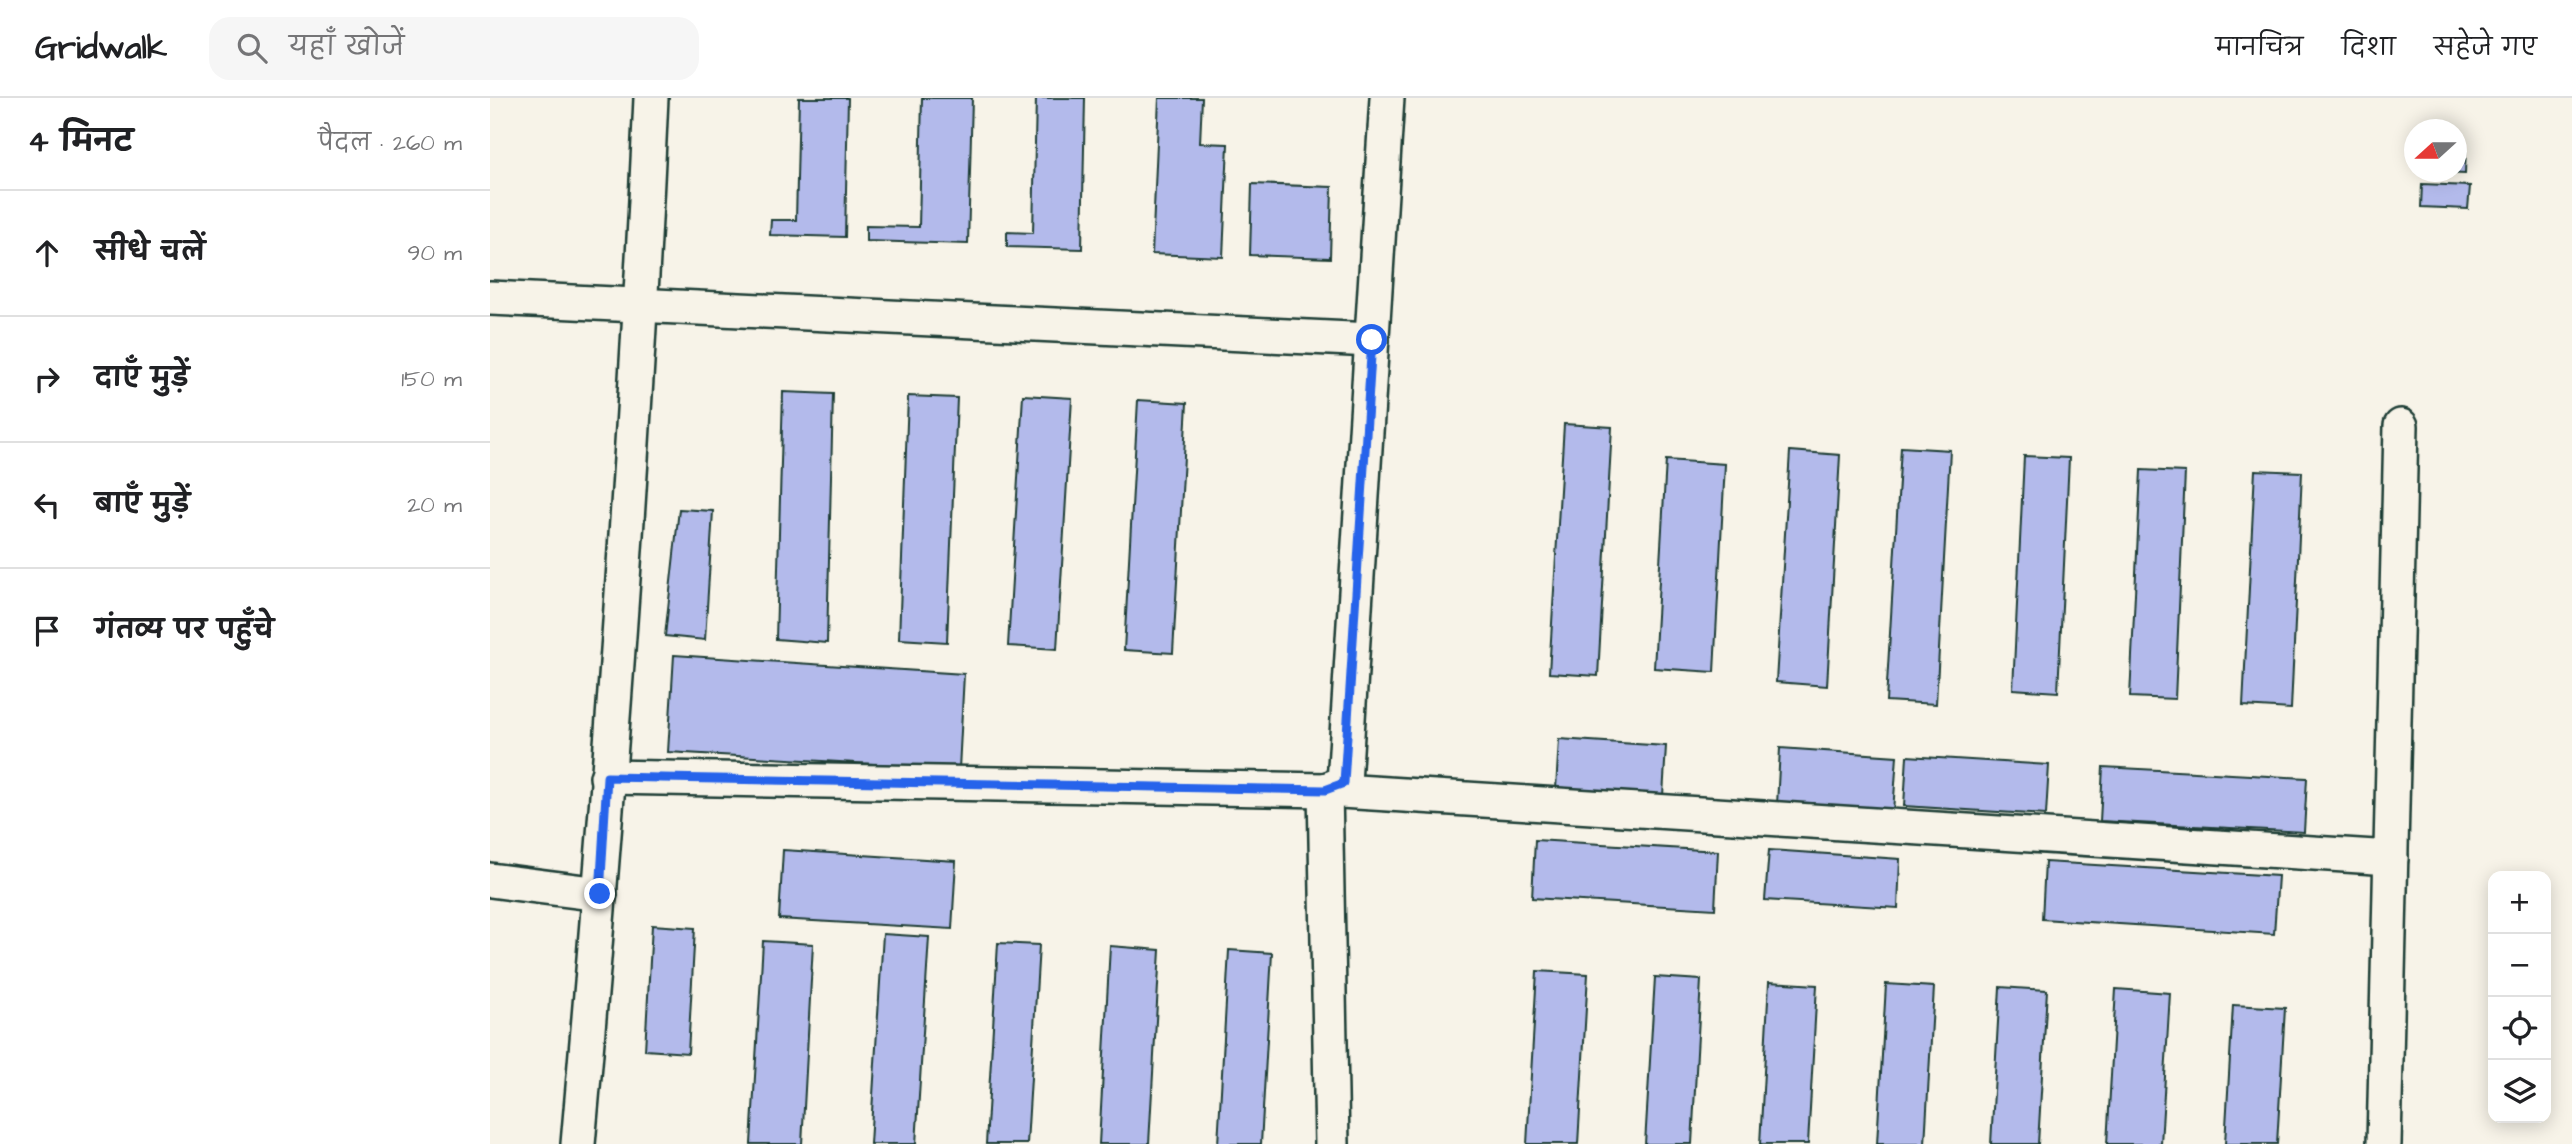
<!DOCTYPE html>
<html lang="hi">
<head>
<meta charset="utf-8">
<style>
  :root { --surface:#fff; --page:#f6f6f6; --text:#202124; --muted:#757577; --line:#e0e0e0 }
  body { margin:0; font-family:"Architects Daughter","Playpen Sans Deva",sans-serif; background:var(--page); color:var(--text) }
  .controls { position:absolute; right:21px; bottom:21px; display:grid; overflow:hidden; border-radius:14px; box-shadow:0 4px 18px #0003 }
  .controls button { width:63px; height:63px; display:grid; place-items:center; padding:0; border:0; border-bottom:2px solid var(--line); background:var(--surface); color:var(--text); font:35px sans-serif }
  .compass { position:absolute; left:1914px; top:21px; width:63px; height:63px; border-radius:50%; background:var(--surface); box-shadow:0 4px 18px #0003; rotate:249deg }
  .stop { position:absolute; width:21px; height:21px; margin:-16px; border:5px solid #2563eb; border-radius:50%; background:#fff }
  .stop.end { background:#2563eb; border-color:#fff; box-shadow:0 2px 7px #0008 }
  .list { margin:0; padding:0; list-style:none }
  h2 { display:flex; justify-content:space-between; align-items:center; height:91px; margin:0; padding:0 28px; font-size:30px }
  h2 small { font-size:23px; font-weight:400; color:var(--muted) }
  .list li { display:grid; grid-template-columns:46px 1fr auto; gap:21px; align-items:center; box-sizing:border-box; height:126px; padding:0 28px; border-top:2px solid var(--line) }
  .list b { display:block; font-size:26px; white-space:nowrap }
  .list em { font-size:23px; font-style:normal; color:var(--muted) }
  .icon { flex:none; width:38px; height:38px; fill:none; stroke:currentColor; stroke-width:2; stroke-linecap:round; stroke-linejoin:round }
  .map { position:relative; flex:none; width:2082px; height:1046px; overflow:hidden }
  header { display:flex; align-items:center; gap:42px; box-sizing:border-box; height:98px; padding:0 35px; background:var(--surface); border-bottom:2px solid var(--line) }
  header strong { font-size:33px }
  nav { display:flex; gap:38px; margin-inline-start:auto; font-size:24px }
  .search { width:490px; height:63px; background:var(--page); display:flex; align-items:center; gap:18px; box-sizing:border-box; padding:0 24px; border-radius:21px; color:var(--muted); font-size:26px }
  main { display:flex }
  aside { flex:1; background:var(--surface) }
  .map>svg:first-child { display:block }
  .building { fill:#b3baeb; stroke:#1f3d34; stroke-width:2 }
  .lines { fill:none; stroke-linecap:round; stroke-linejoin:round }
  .street-casing { stroke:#1f3d34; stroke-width:38 }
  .street { stroke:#f7f3e8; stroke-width:33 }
  .route { stroke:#2563eb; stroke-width:9 }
</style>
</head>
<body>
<header>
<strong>Gridwalk</strong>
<div class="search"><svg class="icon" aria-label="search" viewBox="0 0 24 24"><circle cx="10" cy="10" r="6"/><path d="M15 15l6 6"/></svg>यहाँ खोजें</div>
<nav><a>मानचित्र</a><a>दिशा</a><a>सहेजे गए</a></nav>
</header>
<main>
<aside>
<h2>4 मिनट<small>पैदल · 260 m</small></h2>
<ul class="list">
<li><svg class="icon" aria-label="ahead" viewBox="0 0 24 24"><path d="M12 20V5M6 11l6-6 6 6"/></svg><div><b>सीधे चलें</b></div><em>90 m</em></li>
<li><svg class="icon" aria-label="right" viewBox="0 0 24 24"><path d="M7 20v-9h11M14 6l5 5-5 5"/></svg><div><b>दाएँ मुड़ें</b></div><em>150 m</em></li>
<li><svg class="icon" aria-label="left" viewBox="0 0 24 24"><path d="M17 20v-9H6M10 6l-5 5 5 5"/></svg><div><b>बाएँ मुड़ें</b></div><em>20 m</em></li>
<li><svg class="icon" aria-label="arrive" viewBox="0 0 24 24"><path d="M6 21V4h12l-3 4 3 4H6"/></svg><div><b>गंतव्य पर पहुँचे</b></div></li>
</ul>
</aside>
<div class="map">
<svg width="2082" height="1046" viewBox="0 0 2082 1046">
  <rect width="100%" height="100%" fill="#f7f3e8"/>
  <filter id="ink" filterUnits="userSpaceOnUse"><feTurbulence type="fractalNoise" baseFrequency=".0143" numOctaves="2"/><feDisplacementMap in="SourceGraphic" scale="14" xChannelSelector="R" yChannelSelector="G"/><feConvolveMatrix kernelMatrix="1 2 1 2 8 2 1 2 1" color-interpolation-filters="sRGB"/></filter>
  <g filter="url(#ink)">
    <!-- building -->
    <g class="building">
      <polygon points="309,0 358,0 355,139 280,137 281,122 306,122"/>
      <polygon points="432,0 482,0 478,146 376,143 376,128 429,129"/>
      <polygon points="546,0 595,0 592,151 517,149 517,134 543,135"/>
      <polygon points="669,0 712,0 710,45 738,46 733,159 662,156"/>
      <polygon points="1966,46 1976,46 1975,76 1928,74 1966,74"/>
      <polygon points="762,86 842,89 840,160 760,157"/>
      <polygon points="1932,86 1980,88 1978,111 1931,109"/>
      <polygon points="293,294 343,296 337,545 286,541"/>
      <polygon points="533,297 582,300 567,551 518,548"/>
      <polygon points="418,298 467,300 457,544 409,541"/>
      <polygon points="648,302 697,305 683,555 634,552"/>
      <polygon points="1074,326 1122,329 1108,578 1059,575"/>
      <polygon points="1411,349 1460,352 1446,606 1396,603"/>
      <polygon points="1300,353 1350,357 1337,588 1286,584"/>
      <polygon points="1534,358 1579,360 1568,594 1523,591"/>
      <polygon points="1176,362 1235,366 1224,574 1164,570"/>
      <polygon points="1651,372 1695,374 1685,601 1640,599"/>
      <polygon points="1765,372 1812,374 1801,611 1753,608"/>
      <polygon points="189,411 223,413 215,542 175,538"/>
      <polygon points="184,557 474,576 469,671 178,654"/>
      <polygon points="1069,641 1176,648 1173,698 1066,691"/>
      <polygon points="1290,650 1407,658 1403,714 1287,707"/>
      <polygon points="1417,658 1559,667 1556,717 1414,708"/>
      <polygon points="1613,669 1817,680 1814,734 1610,723"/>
      <polygon points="1045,742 1228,753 1225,811 1042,800"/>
      <polygon points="293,752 466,763 462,831 289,821"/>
      <polygon points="1279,752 1410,761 1408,810 1275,802"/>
      <polygon points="1555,764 1788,778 1784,836 1552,821"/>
      <polygon points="162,827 205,830 198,955 155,952"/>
      <polygon points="393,836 439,839 426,1046 380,1046"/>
      <polygon points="273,843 323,846 312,1046 261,1046"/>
      <polygon points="508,845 549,847 537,1046 496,1046"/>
      <polygon points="620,848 670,852 659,1046 609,1046"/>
      <polygon points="739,852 782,855 771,1046 728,1046"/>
      <polygon points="1047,873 1098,876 1088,1046 1037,1046"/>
      <polygon points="1165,879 1211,882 1202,1046 1155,1046"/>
      <polygon points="1279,884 1327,887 1318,1046 1270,1046"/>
      <polygon points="1396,886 1444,889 1435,1046 1387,1046"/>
      <polygon points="1510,889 1557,892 1548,1046 1501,1046"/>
      <polygon points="1626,891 1680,895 1671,1046 1617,1046"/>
      <polygon points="1743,907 1795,910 1787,1046 1735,1046"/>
    </g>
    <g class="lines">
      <!-- street casing -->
      <g class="street-casing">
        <g id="street">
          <polyline points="0,200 882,242"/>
          <polyline points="117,679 835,692 1901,760"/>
          <polyline points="0,782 110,796"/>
          <path d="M88,1046C119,698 145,349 161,0"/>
          <polyline points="842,1046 835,692 854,685 897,0"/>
          <polyline points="1894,1046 1911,328"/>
        </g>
      </g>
      <!-- street -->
      <use href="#street" class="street"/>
    </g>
  </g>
  <g class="lines" filter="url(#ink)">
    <!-- route -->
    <polyline class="route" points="110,796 117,679 835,692 854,685 882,242"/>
  </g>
</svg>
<div class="controls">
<button>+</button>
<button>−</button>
<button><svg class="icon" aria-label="locate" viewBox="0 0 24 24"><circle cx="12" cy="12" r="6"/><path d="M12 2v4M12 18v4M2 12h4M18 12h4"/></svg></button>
<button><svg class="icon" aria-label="layers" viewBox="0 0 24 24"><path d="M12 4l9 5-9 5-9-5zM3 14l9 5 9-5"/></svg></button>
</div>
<svg class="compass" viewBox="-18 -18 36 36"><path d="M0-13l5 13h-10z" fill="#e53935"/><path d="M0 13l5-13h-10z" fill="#757577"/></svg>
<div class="stop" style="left:882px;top:242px"></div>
<div class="stop end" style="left:110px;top:796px"></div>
</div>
</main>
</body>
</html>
